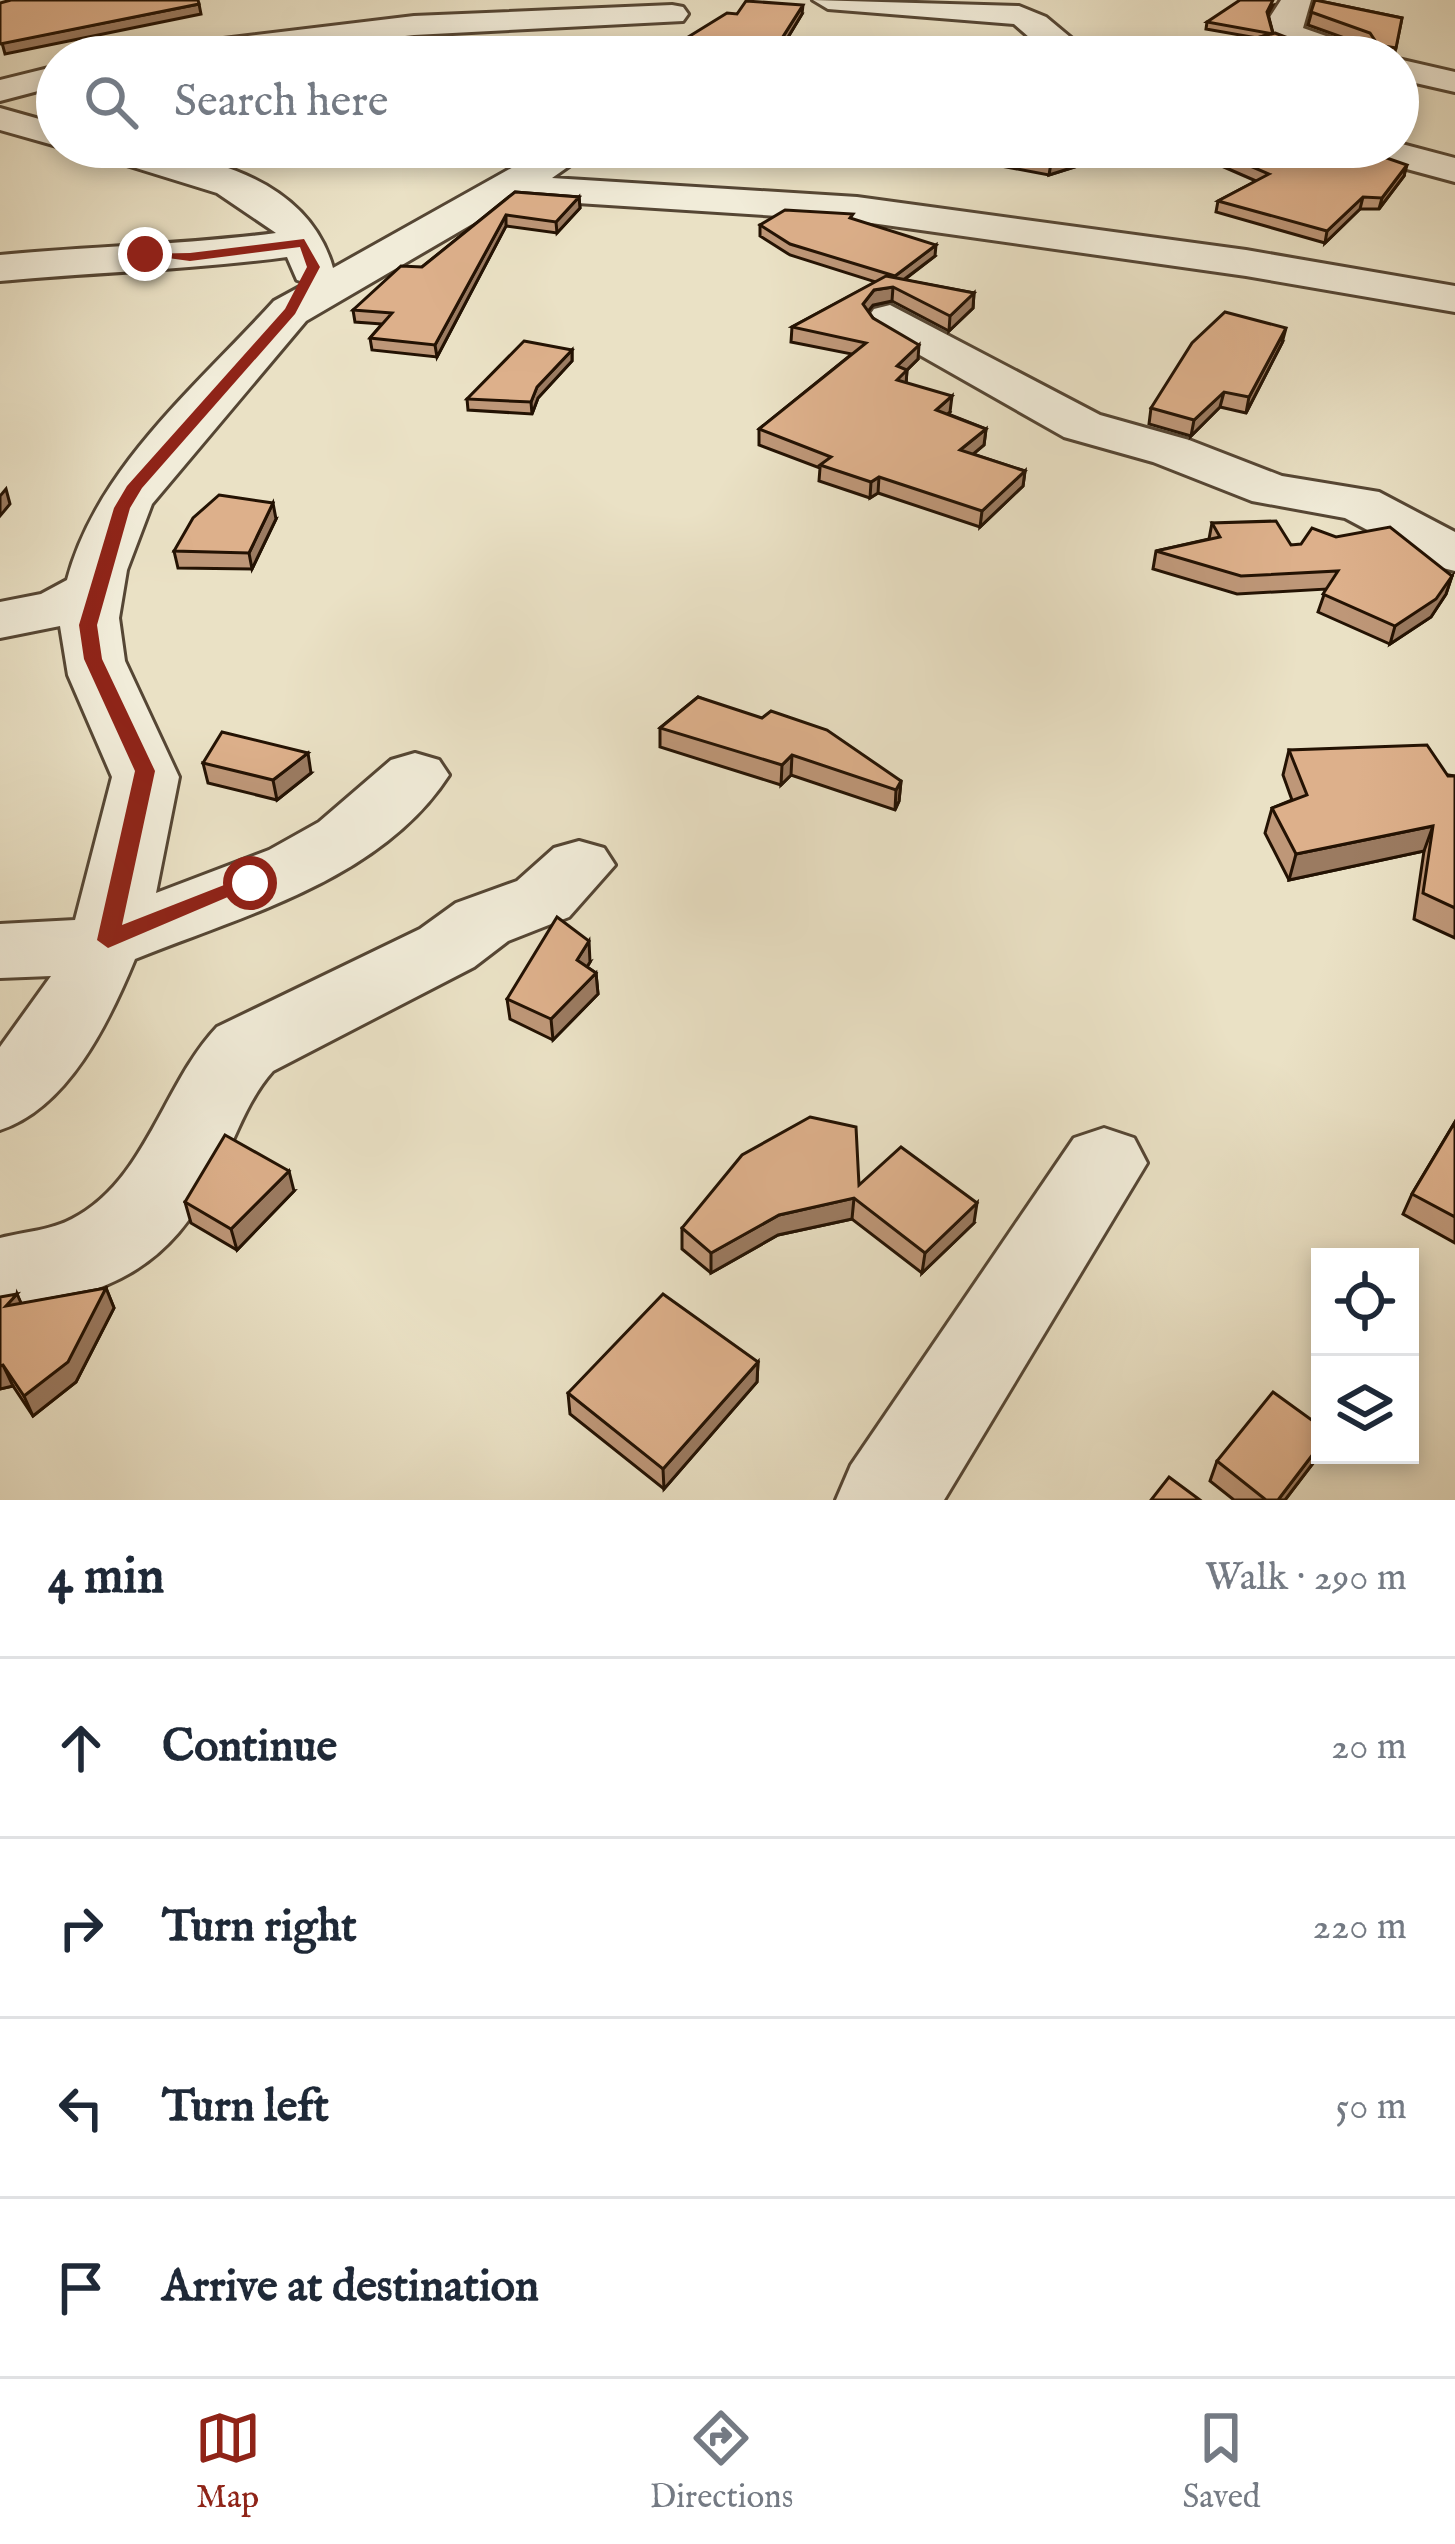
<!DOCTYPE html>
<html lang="en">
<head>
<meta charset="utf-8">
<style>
  :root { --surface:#fff; --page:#f6f6f7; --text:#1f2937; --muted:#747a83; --line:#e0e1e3; --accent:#8f2418 }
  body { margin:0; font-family:"IM FELL English",serif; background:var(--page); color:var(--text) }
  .controls { position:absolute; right:36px; bottom:36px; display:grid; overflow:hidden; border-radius:0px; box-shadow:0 6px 18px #0003 }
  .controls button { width:108px; height:108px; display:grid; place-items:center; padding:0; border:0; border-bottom:3px solid var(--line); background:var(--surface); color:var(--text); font:60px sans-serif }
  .stop { position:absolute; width:36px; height:36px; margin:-27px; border:9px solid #8f2418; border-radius:50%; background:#fff }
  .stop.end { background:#8f2418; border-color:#fff; box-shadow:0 3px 12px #0008 }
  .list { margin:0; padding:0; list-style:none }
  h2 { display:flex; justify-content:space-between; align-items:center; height:156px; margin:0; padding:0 48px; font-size:51px }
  h2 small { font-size:39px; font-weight:400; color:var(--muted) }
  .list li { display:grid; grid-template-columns:78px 1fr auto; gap:36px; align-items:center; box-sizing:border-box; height:180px; padding:0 48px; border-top:3px solid var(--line) }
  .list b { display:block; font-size:45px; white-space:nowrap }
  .list em { font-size:39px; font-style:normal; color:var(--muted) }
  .icon { flex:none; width:66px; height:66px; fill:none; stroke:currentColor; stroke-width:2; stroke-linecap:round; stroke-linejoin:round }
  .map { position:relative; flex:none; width:1455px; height:1500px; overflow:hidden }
  .search { position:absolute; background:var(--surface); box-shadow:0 6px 18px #0003; left:36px; right:36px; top:36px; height:132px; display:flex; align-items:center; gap:30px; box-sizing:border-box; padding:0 42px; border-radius:66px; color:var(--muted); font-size:45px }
  .sheet { height:876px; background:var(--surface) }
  nav { display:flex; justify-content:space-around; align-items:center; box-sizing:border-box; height:168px; border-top:3px solid var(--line); background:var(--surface); font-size:33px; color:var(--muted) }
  nav a { display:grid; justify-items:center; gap:6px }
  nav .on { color:var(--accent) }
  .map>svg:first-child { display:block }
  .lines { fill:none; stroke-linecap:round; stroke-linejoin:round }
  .minor-casing { stroke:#554634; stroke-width:6 }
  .minor { fill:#f1ecd9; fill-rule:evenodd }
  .wall { fill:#be9778; stroke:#231203; stroke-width:3 }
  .shaded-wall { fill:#9b7b61; stroke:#231203; stroke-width:3 }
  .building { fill:#ddb08b; stroke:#231203; stroke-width:3 }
  .route { fill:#8f2418 }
</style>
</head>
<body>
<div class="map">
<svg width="1455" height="1500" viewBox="0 0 1455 1500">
  <rect width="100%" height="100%" fill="#eae1c5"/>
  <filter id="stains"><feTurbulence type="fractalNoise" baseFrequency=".00167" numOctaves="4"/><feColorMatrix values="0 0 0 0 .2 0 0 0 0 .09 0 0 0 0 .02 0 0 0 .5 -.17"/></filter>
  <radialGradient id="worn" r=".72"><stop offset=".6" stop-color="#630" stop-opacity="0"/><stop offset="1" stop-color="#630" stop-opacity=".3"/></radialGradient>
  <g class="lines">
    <!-- minor casing -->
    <g class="minor-casing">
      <g id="minor">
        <polygon points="813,0 1019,6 1046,17 1094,57 1052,57 1014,24 828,9"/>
        <polygon points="1281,0 1311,0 1303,28 1366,50 1371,57 1323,57 1276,40 1270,17"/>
        <polygon points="672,5 683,7 688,14 683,21 414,35 218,57 140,57 157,47 414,16"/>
        <polygon points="1398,59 1455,72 1455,92 1398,79"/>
        <polygon points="57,66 57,86 0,101 0,80"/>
        <polygon points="0,108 57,124 57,146 0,130"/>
        <polygon points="1398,143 1455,158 1455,182 1355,155 1349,147"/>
        <path d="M88,147C178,147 305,168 333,268L549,147H596L552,178L857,197L1246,250L1455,286V312L1246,276L857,221L515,199L306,321L152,504L127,570L119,618L125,661L179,777L156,893L269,850L319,822L391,760L415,753L439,760L449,775C381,880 244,915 135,959C109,1022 68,1108 0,1130V1047L51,976L0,978V924L75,920L112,777L68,675L60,626L0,638V602L41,594L67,580C97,467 198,385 274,301L307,283L297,280L287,257C191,270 96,272 0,281V255C92,246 184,245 276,233L217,193L94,155Z"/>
        <polygon points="890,305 1100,415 1189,440 1282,476 1379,492 1455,532 1455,571 1435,566 1345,518 1252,501 1153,462 1064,437 874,329 867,319 874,309"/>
        <path d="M579,841L604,848L615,865L569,917L508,941L474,967L273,1071C248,1099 237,1134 220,1168C165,1277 110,1289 0,1316V1238C23,1232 52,1230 72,1219C146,1181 163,1084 217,1027L420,929L456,903L517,881L554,848Z"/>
        <polygon points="1104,1128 1134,1138 1147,1163 944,1500 836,1500 851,1465 1074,1138"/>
      </g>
    </g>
    <!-- minor -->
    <use href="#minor" class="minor"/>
  </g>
  <!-- wall -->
  <g class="wall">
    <polygon points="1315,0 1402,18 1394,57 1374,57 1367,46 1308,25"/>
    <polygon points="1273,5 1268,14 1273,33 1257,38 1206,29 1207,22"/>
    <polygon points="737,14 802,14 776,57 667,57 667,50"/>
    <polygon points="1398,102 1412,111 1408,126 1398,124"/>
    <polygon points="912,147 1138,147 1049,175 974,161 912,157"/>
    <polygon points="1178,147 1355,147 1404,176 1379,209 1360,209 1325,243 1216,212 1218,201 1256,181"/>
    <polygon points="515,192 579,197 580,208 557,233 506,226 437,357 372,350 370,338 382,324 355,322 353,310 422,267"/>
    <polygon points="852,219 935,256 904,280 974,293 973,308 949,331 892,301 873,305 868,311 873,318 918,359 907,370 906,383 950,412 948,414 986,429 984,445 973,454 1025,471 1023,486 980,527 878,493 870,498 819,481 820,468 759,445 759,429 852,354 791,342 792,327 876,282 790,255 760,236 760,225"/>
    <polygon points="1282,343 1246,413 1220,407 1191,436 1149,424 1151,408"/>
    <polygon points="572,350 572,361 538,398 532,414 468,410 467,399"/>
    <polygon points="276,519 252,569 178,568 174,551"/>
    <polygon points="1212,523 1291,545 1452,576 1446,594 1431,617 1390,644 1318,612 1326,589 1237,594 1153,569 1156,551 1209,539"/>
    <polygon points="698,697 901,781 899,801 895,810 791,775 781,785 660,747 660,728"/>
    <polygon points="1289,750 1455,776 1455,938 1414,919 1424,851 1289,880 1265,833 1272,808 1292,800 1283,775"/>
    <polygon points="203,763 311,773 277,800 208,783"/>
    <polygon points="590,962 587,967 596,973 598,994 553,1040 510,1019 507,999"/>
    <polygon points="1455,1122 1455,1243 1403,1214 1412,1194"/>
    <polygon points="859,1185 974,1223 922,1273 852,1219 778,1235 711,1273 682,1249 682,1228"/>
    <polygon points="294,1191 237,1250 191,1223 185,1202"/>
    <polygon points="106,1288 114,1308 76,1382 33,1416 13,1386 0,1389 17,1294 21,1304"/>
    <polygon points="758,1362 757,1382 664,1489 570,1414 568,1393"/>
    <polygon points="1320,1454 1285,1500 1234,1500 1210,1481 1217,1461"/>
  </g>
  <!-- shaded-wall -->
  <g class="shaded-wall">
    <polygon points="199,4 201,14 5,54 2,43"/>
    <polygon points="803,5 802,14 776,57 770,57"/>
    <polygon points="1104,147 1138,147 1049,175 1051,163"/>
    <polygon points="1407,165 1404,176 1379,209 1382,198"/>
    <polygon points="579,197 580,208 557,233 556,222"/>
    <polygon points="1363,197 1360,209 1325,243 1327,231"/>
    <polygon points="506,215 506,226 437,357 435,345"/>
    <polygon points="936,245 935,256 894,287 895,276"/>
    <polygon points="893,287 892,301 873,305 862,319 863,304 874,290"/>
    <polygon points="974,293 973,308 949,331 950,316"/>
    <polygon points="1286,328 1282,343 1246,413 1249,397"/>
    <polygon points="919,345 918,359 907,370 906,385 896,381 897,366"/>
    <polygon points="572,350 572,361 538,398 532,414 531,402 537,387"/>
    <polygon points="1224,392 1220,407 1191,436 1194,420"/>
    <polygon points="952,396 950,412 935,425 936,410"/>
    <polygon points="986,429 984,445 959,466 960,450"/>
    <polygon points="1025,471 1023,486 980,527 982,511"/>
    <polygon points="879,477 878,493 870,498 871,482"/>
    <polygon points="6,489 10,504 0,516 0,496"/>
    <polygon points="273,503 276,519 252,569 249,553"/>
    <polygon points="1452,576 1446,594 1431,617 1390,644 1395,626"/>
    <polygon points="308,753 311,773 277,800 273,780"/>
    <polygon points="792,755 791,775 781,785 782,765"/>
    <polygon points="901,781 899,801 895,810 896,790"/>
    <polygon points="1433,826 1424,851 1289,880 1296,854"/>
    <polygon points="589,941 590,962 578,981 577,960"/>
    <polygon points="596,973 598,994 553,1040 551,1019"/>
    <polygon points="289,1171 294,1191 237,1250 231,1229"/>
    <polygon points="854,1198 852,1219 778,1235 711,1273 711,1253 779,1215"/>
    <polygon points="977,1203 974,1223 922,1273 925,1253"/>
    <polygon points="106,1288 114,1308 76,1382 33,1416 24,1396"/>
    <polygon points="17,1294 26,1314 6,1306"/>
    <polygon points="758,1362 757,1382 664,1489 663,1469"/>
    <polygon points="3,1365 13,1386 0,1389 0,1366"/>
    <polygon points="1320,1445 1320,1454 1285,1500 1278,1500"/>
  </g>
  <!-- building -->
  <g class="building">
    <polygon points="11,0 198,0 199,4 0,44 0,3"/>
    <polygon points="1240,0 1273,0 1267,12 1273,34 1207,22"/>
    <polygon points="1315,0 1402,18 1396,48 1378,45 1370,33 1311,12"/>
    <polygon points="746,1 803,5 770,57 699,57 667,50 727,13 737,14"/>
    <polygon points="1275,33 1309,46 1327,57 1185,57"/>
    <polygon points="1398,102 1412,111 1410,115 1398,112"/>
    <polygon points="932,147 1104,147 1051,163 975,149"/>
    <polygon points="1206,147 1355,147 1407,165 1382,198 1363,197 1327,231 1218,201 1269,174"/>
    <polygon points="515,192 579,197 556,222 506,215 435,345 370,338 392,313 353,310 401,266 422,267"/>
    <polygon points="785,210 853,214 850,218 936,245 895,276 790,244 760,225"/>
    <polygon points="886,276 974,293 950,316 893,287 874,290 863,304 873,318 919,345 897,366 907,370 897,380 952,396 936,410 986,429 960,450 1025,471 982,511 879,477 871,482 820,465 831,457 759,429 866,343 792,327"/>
    <polygon points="1225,312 1286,328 1249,397 1224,392 1194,420 1151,408 1192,343"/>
    <polygon points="524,341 572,350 537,387 531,402 467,399"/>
    <polygon points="219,495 273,503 249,553 174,551 193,518"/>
    <polygon points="1276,521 1291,545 1301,544 1312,528 1336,537 1390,527 1452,576 1436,599 1395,626 1323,594 1338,571 1241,576 1156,551 1220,537 1212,523"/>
    <polygon points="698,697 762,718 771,711 827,730 901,781 896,790 792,755 782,765 660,728"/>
    <polygon points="222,732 308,753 273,780 203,763"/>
    <polygon points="1427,745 1448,776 1455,776 1455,908 1423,893 1433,826 1296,854 1272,808 1307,795 1289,750"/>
    <polygon points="557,917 589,941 577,960 596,973 551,1019 507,999"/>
    <polygon points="810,1117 856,1127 859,1185 901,1147 977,1203 925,1253 854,1198 779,1215 711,1253 682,1228 742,1155"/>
    <polygon points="1455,1122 1455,1217 1412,1194"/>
    <polygon points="225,1135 289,1171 231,1229 185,1202"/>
    <polygon points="106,1288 68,1362 24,1396 3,1365 0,1366 0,1297 17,1294 6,1306"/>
    <polygon points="663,1294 758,1362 663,1469 568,1393"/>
    <polygon points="1273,1392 1320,1426 1320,1445 1278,1500 1266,1500 1217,1461"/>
    <polygon points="1169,1477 1200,1500 1151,1500"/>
  </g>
  <!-- route -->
  <polygon class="route" points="304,239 320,267 295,314 142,488 130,508 97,625 102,659 155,771 122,925 242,878 261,883 108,948 97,940 135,771 84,659 79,625 114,508 127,486 285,309 307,267 300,247 190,261 138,254 190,253"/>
  <rect width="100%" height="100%" filter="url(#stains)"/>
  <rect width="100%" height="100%" fill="url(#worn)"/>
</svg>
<div class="controls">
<button><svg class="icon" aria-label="locate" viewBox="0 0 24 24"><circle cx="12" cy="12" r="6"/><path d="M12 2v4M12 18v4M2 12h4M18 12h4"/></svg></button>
<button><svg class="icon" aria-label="layers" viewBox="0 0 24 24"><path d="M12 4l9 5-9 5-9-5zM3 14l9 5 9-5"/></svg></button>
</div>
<div class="stop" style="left:250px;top:883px"></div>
<div class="stop end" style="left:145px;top:254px"></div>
<div class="search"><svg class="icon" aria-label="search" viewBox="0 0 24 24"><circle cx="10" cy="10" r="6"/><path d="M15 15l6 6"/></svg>Search here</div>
</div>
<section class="sheet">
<h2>4 min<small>Walk · 290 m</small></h2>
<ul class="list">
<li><svg class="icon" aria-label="ahead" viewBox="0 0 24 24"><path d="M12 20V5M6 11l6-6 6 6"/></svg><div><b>Continue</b></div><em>20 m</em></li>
<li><svg class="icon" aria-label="right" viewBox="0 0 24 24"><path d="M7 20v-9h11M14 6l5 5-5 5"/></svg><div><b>Turn right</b></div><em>220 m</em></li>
<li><svg class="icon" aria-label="left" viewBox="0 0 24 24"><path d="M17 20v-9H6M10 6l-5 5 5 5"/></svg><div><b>Turn left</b></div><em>50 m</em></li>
<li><svg class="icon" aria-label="arrive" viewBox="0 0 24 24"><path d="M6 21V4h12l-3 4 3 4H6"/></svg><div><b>Arrive at destination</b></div></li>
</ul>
</section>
<nav>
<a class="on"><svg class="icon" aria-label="map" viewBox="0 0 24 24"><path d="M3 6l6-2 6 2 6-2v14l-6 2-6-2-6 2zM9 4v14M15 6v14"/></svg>Map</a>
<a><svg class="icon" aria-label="directions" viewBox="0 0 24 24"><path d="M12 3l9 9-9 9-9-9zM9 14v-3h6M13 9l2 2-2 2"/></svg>Directions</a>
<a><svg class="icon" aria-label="saved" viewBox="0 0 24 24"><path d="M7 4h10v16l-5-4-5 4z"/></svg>Saved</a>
</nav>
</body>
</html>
